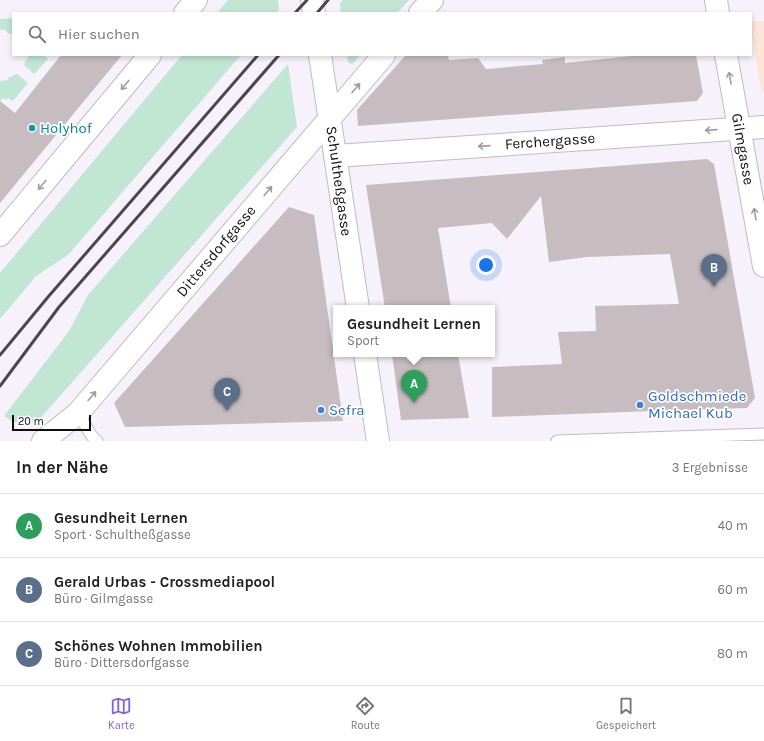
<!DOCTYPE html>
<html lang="de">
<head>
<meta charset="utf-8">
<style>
  :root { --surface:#fff; --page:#f2f2f2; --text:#202124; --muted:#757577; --line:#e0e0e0; --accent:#8363de }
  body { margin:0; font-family:Karla,sans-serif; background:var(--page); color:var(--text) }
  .scale { position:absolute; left:12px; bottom:10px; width:79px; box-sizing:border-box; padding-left:4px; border:2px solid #0e0d10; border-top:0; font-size:11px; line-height:14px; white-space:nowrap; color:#0e0d10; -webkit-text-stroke:3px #fff; paint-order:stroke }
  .you { position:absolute; left:486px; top:265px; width:14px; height:14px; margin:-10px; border:3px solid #fff; border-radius:50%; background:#1a73e8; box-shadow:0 0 0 6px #1a73e833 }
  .badge { display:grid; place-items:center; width:26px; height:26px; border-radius:50%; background:var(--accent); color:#fff; font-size:13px; font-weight:700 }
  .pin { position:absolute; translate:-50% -33px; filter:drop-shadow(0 1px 2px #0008) }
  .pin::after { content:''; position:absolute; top:21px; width:14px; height:12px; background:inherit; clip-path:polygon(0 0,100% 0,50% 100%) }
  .popup { position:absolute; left:333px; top:305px; width:162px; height:52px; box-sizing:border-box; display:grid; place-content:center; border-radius:0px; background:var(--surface); filter:drop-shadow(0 1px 3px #0005); font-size:13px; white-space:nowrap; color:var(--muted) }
  .popup b { font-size:15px; color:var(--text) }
  .popup::after { content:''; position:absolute; left:50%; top:100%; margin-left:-8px; border:8px solid transparent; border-top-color:var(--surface) }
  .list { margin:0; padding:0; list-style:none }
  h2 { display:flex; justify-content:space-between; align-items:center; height:52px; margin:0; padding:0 16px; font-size:17px }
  h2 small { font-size:13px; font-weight:400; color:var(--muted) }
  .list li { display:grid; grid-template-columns:26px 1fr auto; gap:12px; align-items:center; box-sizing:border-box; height:64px; padding:0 16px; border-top:1px solid var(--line) }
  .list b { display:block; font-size:15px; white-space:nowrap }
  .list p { margin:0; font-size:13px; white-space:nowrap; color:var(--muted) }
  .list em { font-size:13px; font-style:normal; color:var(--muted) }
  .icon { flex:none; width:22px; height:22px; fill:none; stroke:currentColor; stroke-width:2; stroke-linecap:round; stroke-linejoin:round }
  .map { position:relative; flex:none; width:764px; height:441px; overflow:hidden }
  .search { position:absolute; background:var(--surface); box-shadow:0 2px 6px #0003; left:12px; right:12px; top:12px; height:44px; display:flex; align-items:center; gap:10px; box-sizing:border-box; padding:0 14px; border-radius:0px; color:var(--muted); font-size:15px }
  .sheet { height:244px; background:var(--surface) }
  nav { display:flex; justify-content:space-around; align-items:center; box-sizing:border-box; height:56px; border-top:1px solid var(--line); background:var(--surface); font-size:11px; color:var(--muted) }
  nav a { display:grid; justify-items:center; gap:2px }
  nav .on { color:var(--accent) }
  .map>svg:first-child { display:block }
  .commercial { fill:#fce4d9 }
  .green { fill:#c1e6d3 }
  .building { fill:#c7bdc1 }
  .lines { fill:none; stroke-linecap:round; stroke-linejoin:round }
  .lane-casing { stroke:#bfbbc3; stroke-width:13 }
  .street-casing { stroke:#bfbbc3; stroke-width:24 }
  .secondary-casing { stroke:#bfbbc3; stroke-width:24 }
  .lane { stroke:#fff; stroke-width:11 }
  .street { stroke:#fff; stroke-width:22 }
  .secondary { stroke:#fff; stroke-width:22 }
  .rail { stroke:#4a484c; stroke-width:3 }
  .oneway { stroke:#9f9e9f }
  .culture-dot { fill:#0f9aa8; stroke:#fff; stroke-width:1.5 }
  .shop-dot { fill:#3f7fe0; stroke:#fff; stroke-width:1.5 }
  .labels { text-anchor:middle; stroke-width:3.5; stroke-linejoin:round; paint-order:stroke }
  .culture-label { font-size:15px; fill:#0d838f; stroke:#fff; text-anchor:start }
  .street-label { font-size:15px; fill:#0e0d10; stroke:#fff }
  .shop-label { font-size:15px; fill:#366cbe; stroke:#fff; text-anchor:start }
</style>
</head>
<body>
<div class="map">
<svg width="764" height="441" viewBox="0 0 764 441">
  <rect width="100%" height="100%" fill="#f6f1fa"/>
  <!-- commercial -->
  <polygon class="commercial" points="764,21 764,92 761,90 751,30 751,22"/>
  <!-- green -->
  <g class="green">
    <polygon points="228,0 278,0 279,9 276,13 217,13"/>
    <polygon points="343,0 409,0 397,13 341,13 340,3"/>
    <polygon points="13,18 13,35 6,32 6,30 0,30 0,19"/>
    <polygon points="28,55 44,55 48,59 34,74 24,65 26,59 28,59"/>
    <polygon points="182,55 241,55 68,255 36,276 0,319 0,273"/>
    <polygon points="347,55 360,55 354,63 351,64 348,62"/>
    <polygon points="288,64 297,127 38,421 36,422 13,422 4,416 69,331 88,295"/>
    <polygon points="17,74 28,83 13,101 8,98 6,100 3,98 0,101 0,81 8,80 8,78"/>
  </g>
  <!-- building -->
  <g class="building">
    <polygon points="61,55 122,55 0,203 0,101 15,113"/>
    <polygon points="406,55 448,55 449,60 478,58 486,69 543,64 542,60 565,57 565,63 641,55 696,55 703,93 697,101 358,126 357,110"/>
    <polygon points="707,159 714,164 755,398 747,408 652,411 492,417 492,367 562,364 558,332 596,331 595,306 679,304 670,254 587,257 549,262 541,196 507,239 492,223 438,228 451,308 385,308 366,185"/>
    <polygon points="289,207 314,215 343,421 125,427 114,403"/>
    <polygon points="392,354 458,354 469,418 401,420"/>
  </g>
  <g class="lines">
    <!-- lane casing -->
    <g class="lane-casing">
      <g id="lane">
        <polyline points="78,413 91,435 97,441"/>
        <polyline points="557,441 764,434"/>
      </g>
    </g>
    <!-- street casing -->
    <g class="street-casing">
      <g id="street">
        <polyline points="312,0 314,13"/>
        <polyline points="716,0 718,13"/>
        <polyline points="320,55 358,308"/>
        <polyline points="726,55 764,266"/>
        <polyline points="335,156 764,127"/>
        <polyline points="365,354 378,441"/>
      </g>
    </g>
    <!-- secondary casing -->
    <g class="secondary-casing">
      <g id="secondary">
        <polyline points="185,13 196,0"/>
        <polyline points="420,13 432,0"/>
        <polyline points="0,235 150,55"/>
        <polyline points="43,441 78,413 384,55"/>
      </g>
    </g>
    <!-- lane -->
    <use href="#lane" class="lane"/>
    <!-- street -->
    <use href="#street" class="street"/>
    <!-- secondary -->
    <use href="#secondary" class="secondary"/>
    <!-- rail -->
    <g class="rail">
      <polyline points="295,13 307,0"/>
      <polyline points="317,13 328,0"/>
      <polyline points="0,355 48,297 258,55"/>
      <polyline points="0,386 59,307 279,55"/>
    </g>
  </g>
  <!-- one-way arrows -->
  <defs><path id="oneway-shaft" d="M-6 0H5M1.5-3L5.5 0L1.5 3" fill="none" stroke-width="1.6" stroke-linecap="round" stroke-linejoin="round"/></defs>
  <g class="oneway">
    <use href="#oneway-shaft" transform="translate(730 78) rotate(-101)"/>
    <use href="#oneway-shaft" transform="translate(125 85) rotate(130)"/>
    <use href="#oneway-shaft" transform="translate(356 88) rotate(-49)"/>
    <use href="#oneway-shaft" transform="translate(711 130) rotate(176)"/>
    <use href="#oneway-shaft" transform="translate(484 146) rotate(176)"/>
    <use href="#oneway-shaft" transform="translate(42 185) rotate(130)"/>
    <use href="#oneway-shaft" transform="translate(268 191) rotate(-50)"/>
    <use href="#oneway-shaft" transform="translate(755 214) rotate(-100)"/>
    <use href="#oneway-shaft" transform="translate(92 396) rotate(-50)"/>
  </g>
  <!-- markers -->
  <circle class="culture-dot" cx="32" cy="128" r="4"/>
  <g class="shop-dot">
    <circle cx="640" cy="405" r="4"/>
    <circle cx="321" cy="410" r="4"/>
  </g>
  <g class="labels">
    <!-- culture labels -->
    <g class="culture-label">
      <text x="40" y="133">Holyhof</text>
    </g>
    <!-- street labels -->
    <g class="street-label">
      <text transform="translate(550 141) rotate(-4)" y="5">Ferchergasse</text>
      <text transform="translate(743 149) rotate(80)" y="5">Gilmgasse</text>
      <text transform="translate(339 181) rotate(82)" y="5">Schultheßgasse</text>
      <text transform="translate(216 251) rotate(-50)" y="5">Dittersdorfgasse</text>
    </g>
    <!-- shop labels -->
    <g class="shop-label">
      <text x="648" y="401">Goldschmiede<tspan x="648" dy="17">Michael Kub</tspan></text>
      <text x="329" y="415">Sefra</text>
    </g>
  </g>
</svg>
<div class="scale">20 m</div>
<div class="you"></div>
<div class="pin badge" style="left:414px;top:403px;background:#2e9e5b">A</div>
<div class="popup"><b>Gesundheit Lernen</b>Sport</div>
<div class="pin badge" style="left:714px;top:287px;background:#5c6f8a">B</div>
<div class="pin badge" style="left:227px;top:411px;background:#5c6f8a">C</div>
<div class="search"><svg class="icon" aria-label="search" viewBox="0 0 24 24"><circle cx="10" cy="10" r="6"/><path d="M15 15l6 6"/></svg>Hier suchen</div>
</div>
<section class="sheet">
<h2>In der Nähe<small>3 Ergebnisse</small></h2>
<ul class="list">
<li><span class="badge" style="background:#2e9e5b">A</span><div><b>Gesundheit Lernen</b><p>Sport · Schultheßgasse</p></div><em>40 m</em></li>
<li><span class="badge" style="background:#5c6f8a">B</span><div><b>Gerald Urbas - Crossmediapool</b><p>Büro · Gilmgasse</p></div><em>60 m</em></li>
<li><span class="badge" style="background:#5c6f8a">C</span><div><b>Schönes Wohnen Immobilien</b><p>Büro · Dittersdorfgasse</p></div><em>80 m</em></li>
</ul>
</section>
<nav>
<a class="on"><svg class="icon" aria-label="map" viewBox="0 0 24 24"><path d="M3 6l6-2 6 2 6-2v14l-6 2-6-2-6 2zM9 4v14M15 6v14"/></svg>Karte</a>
<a><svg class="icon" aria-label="directions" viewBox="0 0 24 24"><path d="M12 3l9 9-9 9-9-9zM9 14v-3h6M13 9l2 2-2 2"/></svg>Route</a>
<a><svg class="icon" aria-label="saved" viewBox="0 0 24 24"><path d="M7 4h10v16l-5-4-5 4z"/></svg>Gespeichert</a>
</nav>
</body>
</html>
